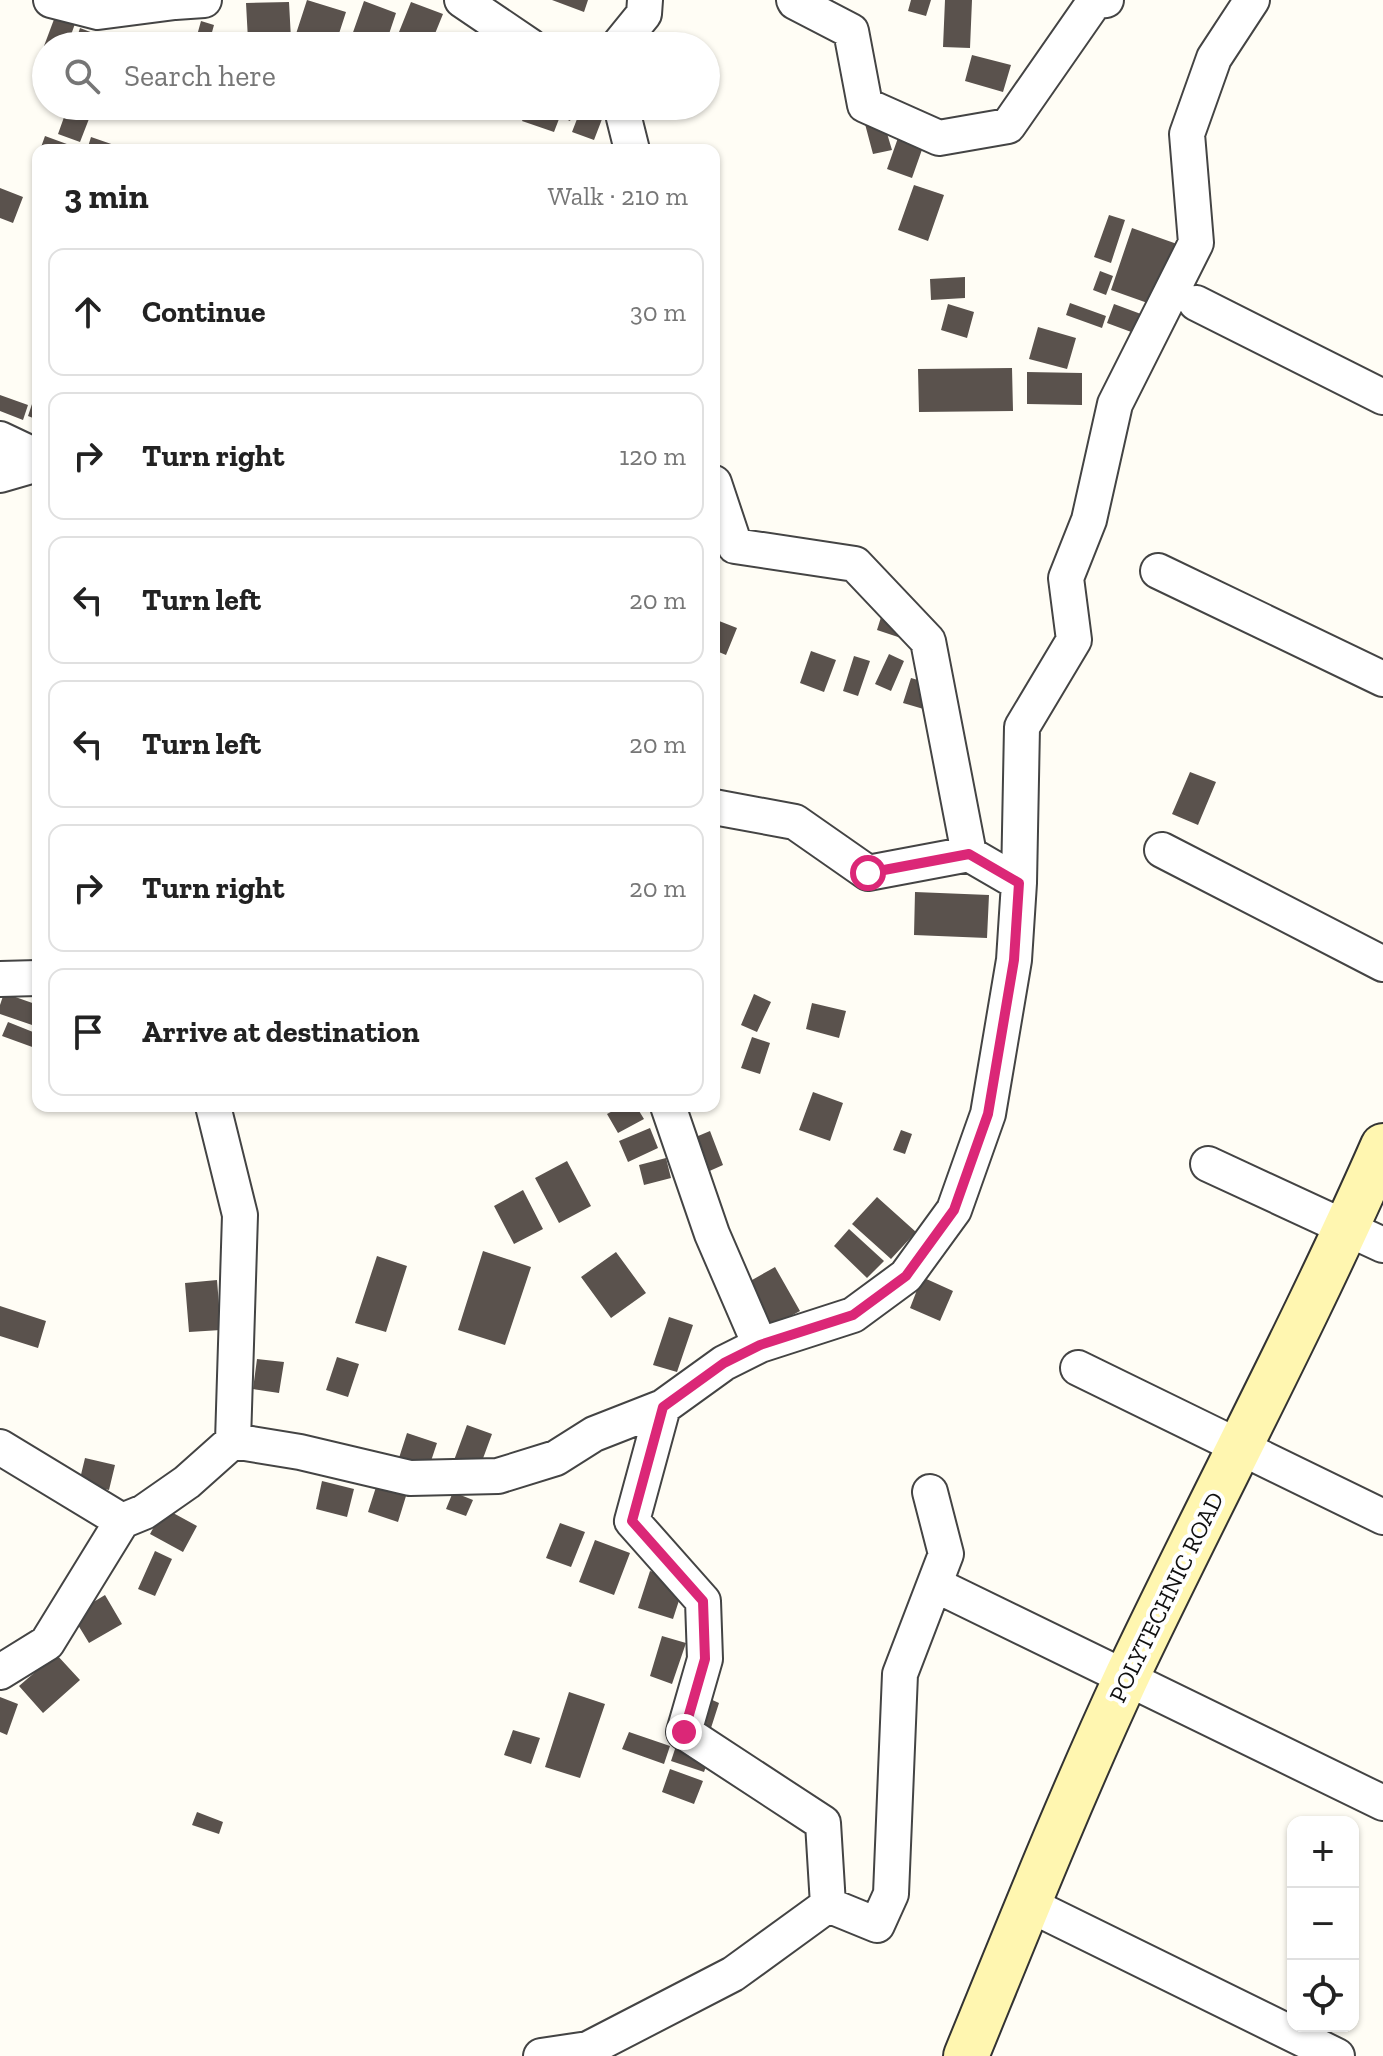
<!DOCTYPE html>
<meta charset="utf-8">
<style>
:root{--surface:#fff;--page:#f6f6f6;--text:#222;--muted:#767676;--line:#e0e0e0}
body{margin:0;font-family:"Zilla Slab",serif;background:var(--page);color:var(--text)}
.controls{position:absolute;right:24px;bottom:24px;display:grid;overflow:hidden;border-radius:16px;box-shadow:0 2px 6px #0004}
.controls button{width:72px;height:72px;display:grid;place-items:center;padding:0;border:0;border-bottom:2px solid var(--line);background:var(--surface);color:var(--text);font:40px sans-serif}
.stop{position:absolute;width:24px;height:24px;margin:-18px;border:6px solid #db2777;border-radius:50%;background:#fff}
.stop.end{background:#db2777;border-color:#fff;box-shadow:0 2px 8px #0008}
.list{margin:0;padding:0;list-style:none}
h2{display:flex;justify-content:space-between;align-items:center;height:104px;margin:0;padding:0 32px;font-size:34px}
h2 small{font-size:26px;font-weight:400;color:var(--muted)}
.list li{display:grid;grid-template-columns:52px 1fr auto;gap:24px;align-items:center;box-sizing:border-box;height:128px;margin:0 16px 16px;padding:0 16px;border:2px solid var(--line);border-radius:16px}
.list b{display:block;font-size:30px;white-space:nowrap}
.list em{font-size:26px;font-style:normal;color:var(--muted)}
.icon{flex:none;width:44px;height:44px;fill:none;stroke:currentColor;stroke-width:2;stroke-linecap:round;stroke-linejoin:round}
.map{position:relative;flex:none;width:1383px;height:2056px;overflow:hidden}
.search{position:absolute;background:var(--surface);box-shadow:0 2px 6px #0004;left:32px;top:32px;width:688px;height:88px;display:flex;align-items:center;gap:20px;box-sizing:border-box;padding:0 28px;border-radius:44px;color:var(--muted);font-size:30px}
.panel{position:absolute;background:var(--surface);box-shadow:0 2px 6px #0004;left:32px;top:144px;width:688px;height:968px;border-radius:16px}
.map>svg:first-child{display:block}
.building{fill:#5a524d}
.lines{fill:none;stroke-linecap:round;stroke-linejoin:round}
.street-casing{stroke:#444;stroke-width:38}
.secondary-casing{stroke:#333;stroke-width:48}
.street{stroke:#fff;stroke-width:34}
.secondary{stroke:#fff6b0;stroke-width:44}
.route{stroke:#db2777;stroke-width:10}
.labels{text-anchor:middle;dominant-baseline:central;stroke-width:8;stroke-linejoin:round;paint-order:stroke}
.street-label{font-size:24px;fill:#111;stroke:#fff}
</style>
<div class="map">
<svg width="1383" height="2056" viewBox="0 0 1383 2056">
<rect width="100%" height="100%" fill="#fffdf5"/>
<path class="building" d="M307,0l39,12 -11,34h-12l-28,-9z
M552,0h36l-4,12z
M911,0h20l-5,16 -18,-5z
M945,0h27l-2,48 -27,-1z
M364,1l32,12 -11,33h-12l-22,-8z
M289,2l2,37 -43,1 -2,-37z
M411,2l32,12 -13,32h-24l-11,-4z
M56,14l20,7 -9,25h-23z
M201,21l13,4 -5,18 -13,-4z
M80,28l47,18h-53z
M168,32l15,4 -3,10h-16z
M972,55l39,10 -8,27 -38,-11z
M68,106h26l-14,36 -22,-8z
M555,106h21l-6,15 -18,-8z
M582,106l22,8 -10,26 -22,-8z
M528,107l31,12 -5,13 -32,-11z
M883,120l9,30 -19,4 -8,-30z
M899,135l25,9 -12,34 -25,-9z
M45,136l30,11 -1,3h-34z
M91,137l29,10 -1,3h-32z
M914,185l30,10 -16,46 -30,-11z
M0,188l23,9 -10,26 -13,-5z
M1109,215l16,5 -14,43 -17,-6z
M1132,228l45,16 -21,62 -45,-16z
M1100,271l13,5 -7,19 -13,-5z
M965,277v21l-34,2 -1,-21z
M1070,303l36,13 -4,12 -36,-13z
M948,304l26,8 -7,26 -26,-8z
M1114,304l35,13 -7,19 -35,-13z
M1038,327l38,11 -9,31 -38,-10z
M1012,368l1,43 -94,1 -1,-43z
M1027,372l55,1v32l-55,-1z
M38,386v34l-10,-4z
M0,395l28,10 -5,15 -23,-9z
M882,614l24,9 -5,15 -24,-8z
M714,619l23,9 -11,27 -12,-5z
M811,651l25,9 -12,32 -24,-9z
M889,654l15,7 -13,30 -16,-7z
M854,656l16,5 -12,35 -15,-5z
M911,678l24,7 -8,25 -24,-7z
M1190,772l26,10 -18,43 -26,-11z
M915,892l74,3 -2,43 -73,-3z
M4,993l34,12v12l-3,9 -35,-12v-9z
M754,994l17,8 -14,30 -16,-7z
M812,1003l34,8 -7,27 -33,-9z
M8,1022l30,12 -3,14 -33,-12z
M752,1037l18,6 -10,31 -19,-6z
M813,1092l30,11 -13,38 -31,-11z
M622,1106h14l8,13 -26,14 -11,-19z
M650,1128l8,20 -30,14 -9,-21z
M901,1130l11,4 -7,20 -12,-4z
M710,1131l13,34 -18,8 -14,-34z
M666,1158l5,20 -27,7 -5,-20z
M567,1161l24,45 -32,17 -24,-45z
M523,1190l20,39 -29,15 -20,-38z
M877,1197l39,35 -25,27 -39,-35z
M849,1229l35,32 -17,17 -33,-32z
M483,1251l48,16 -26,78 -47,-15z
M616,1252l30,41 -35,25 -30,-41z
M377,1256l30,10 -21,66 -31,-9z
M775,1267l25,44 -31,17 -24,-44z
M922,1277l31,14 -13,30 -30,-13z
M217,1280l4,50 -32,2 -4,-49z
M0,1306l46,15 -8,27 -38,-12z
M669,1317l24,8 -16,47 -24,-7z
M337,1357l22,7 -11,33 -22,-7z
M257,1359l27,3 -5,31 -26,-4z
M467,1425l25,9 -14,38 -25,-9z
M407,1433l30,10 -9,27 -30,-9z
M85,1458l30,7 -6,25 -30,-7z
M322,1481l32,8 -7,28 -31,-8z
M376,1487l30,9 -8,26 -30,-10z
M453,1492l20,8 -7,16 -20,-7z
M164,1508l33,18 -14,26 -33,-18z
M560,1523l25,9 -14,35 -25,-9z
M595,1540l35,13 -16,42 -35,-13z
M155,1551l17,8 -17,37 -17,-7z
M650,1571l35,11 -12,37 -35,-11z
M105,1595l17,29 -33,19 -17,-28z
M662,1636l24,7 -14,41 -22,-8z
M56,1654l24,26 -37,33 -24,-27z
M569,1692l36,12 -25,74 -35,-11z
M0,1697l18,7 -11,31 -7,-3z
M708,1698l11,5 -8,25 -12,-4z
M513,1730l27,8 -9,26 -27,-9z
M629,1732l41,14 -6,18 -42,-15z
M676,1746l33,12 -5,14 -33,-11z
M670,1769l33,12 -9,23 -32,-12z
M197,1812l26,10 -4,12 -27,-9z"/>
<g class="lines">
<g class="street-casing">
<path id="street" d="M51,0l47,12 77,-10 29,-2
M462,0l68,46
M794,0l1,2 56,29 14,74 74,33 69,-12 87,-125 11,-1
M618,46l26,-32 1,-14
M621,106l11,44
M1196,303l187,94
M0,439l38,18
M0,475l38,-11
M714,483l21,63 120,18 73,77 41,213
M1158,571l225,108
M714,807l81,15 73,51 101,-19 50,29
M1162,850l221,114
M0,979l38,-1
M213,1106l27,109 -7,226 67,11 110,26 88,-2 58,-18 38,-24 69,-27 61,-44 36,-18 -48,-111 -44,-128
M1208,1164l175,81
M760,1345l93,-30 53,-39 48,-66 34,-96 26,-154 5,-77 3,-156 52,-87 -8,-62 23,-58 26,-116 81,-161 -9,-109 27,-76 38,-58
M1078,1368l305,149
M0,1447l122,74
M948,1591l435,212
M0,1672l47,-29 75,-122 22,-9 43,-30 46,-41
M1028,1904l309,152
M828,1905l49,20 14,-31 9,-220 46,-120 -16,-62
M541,2056l47,-7 145,-75 95,-69 -5,-82 -139,-91 21,-73 -2,-58 -71,-80 31,-114"/>
</g>
<g class="secondary-casing">
<path id="secondary" d="M966,2056c52,-127 103,-255 161,-380 84,-177 177,-350 256,-530"/>
</g>
<use href="#street" class="street"/>
<use href="#secondary" class="secondary"/>
</g>
<g class="lines">
<path class="route" d="M684,1732l21,-73 -2,-58 -71,-80 31,-114 61,-44 36,-18 93,-30 53,-39 48,-66 34,-96 26,-154 5,-77 -50,-29 -101,19"/>
</g>
<g class="labels">
<g class="street-label">
<text transform="translate(1166 1597) rotate(-64)">POLYTECHNIC ROAD</text>
</g>
</g>
</svg>
<div class="controls">
<button>+</button>
<button>−</button>
<button><svg class="icon" aria-label="locate" viewBox="0 0 24 24"><circle cx="12" cy="12" r="6"/><path d="M12 2v4M12 18v4M2 12h4M18 12h4"/></svg></button>
</div>
<div class="stop" style="left:868px;top:873px"></div>
<div class="stop end" style="left:684px;top:1732px"></div>
<div class="search"><svg class="icon" aria-label="search" viewBox="0 0 24 24"><circle cx="10" cy="10" r="6"/><path d="M15 15l6 6"/></svg>Search here</div>
<section class="panel">
<h2>3 min<small>Walk · 210 m</small></h2>
<ul class="list">
<li><svg class="icon" aria-label="ahead" viewBox="0 0 24 24"><path d="M12 20V5M6 11l6-6 6 6"/></svg><div><b>Continue</b></div><em>30 m</em></li>
<li><svg class="icon" aria-label="right" viewBox="0 0 24 24"><path d="M7 20v-9h11M14 6l5 5-5 5"/></svg><div><b>Turn right</b></div><em>120 m</em></li>
<li><svg class="icon" aria-label="left" viewBox="0 0 24 24"><path d="M17 20v-9H6M10 6l-5 5 5 5"/></svg><div><b>Turn left</b></div><em>20 m</em></li>
<li><svg class="icon" aria-label="left" viewBox="0 0 24 24"><path d="M17 20v-9H6M10 6l-5 5 5 5"/></svg><div><b>Turn left</b></div><em>20 m</em></li>
<li><svg class="icon" aria-label="right" viewBox="0 0 24 24"><path d="M7 20v-9h11M14 6l5 5-5 5"/></svg><div><b>Turn right</b></div><em>20 m</em></li>
<li><svg class="icon" aria-label="arrive" viewBox="0 0 24 24"><path d="M6 21V4h12l-3 4 3 4H6"/></svg><div><b>Arrive at destination</b></div></li>
</ul>
</section>
</div>
